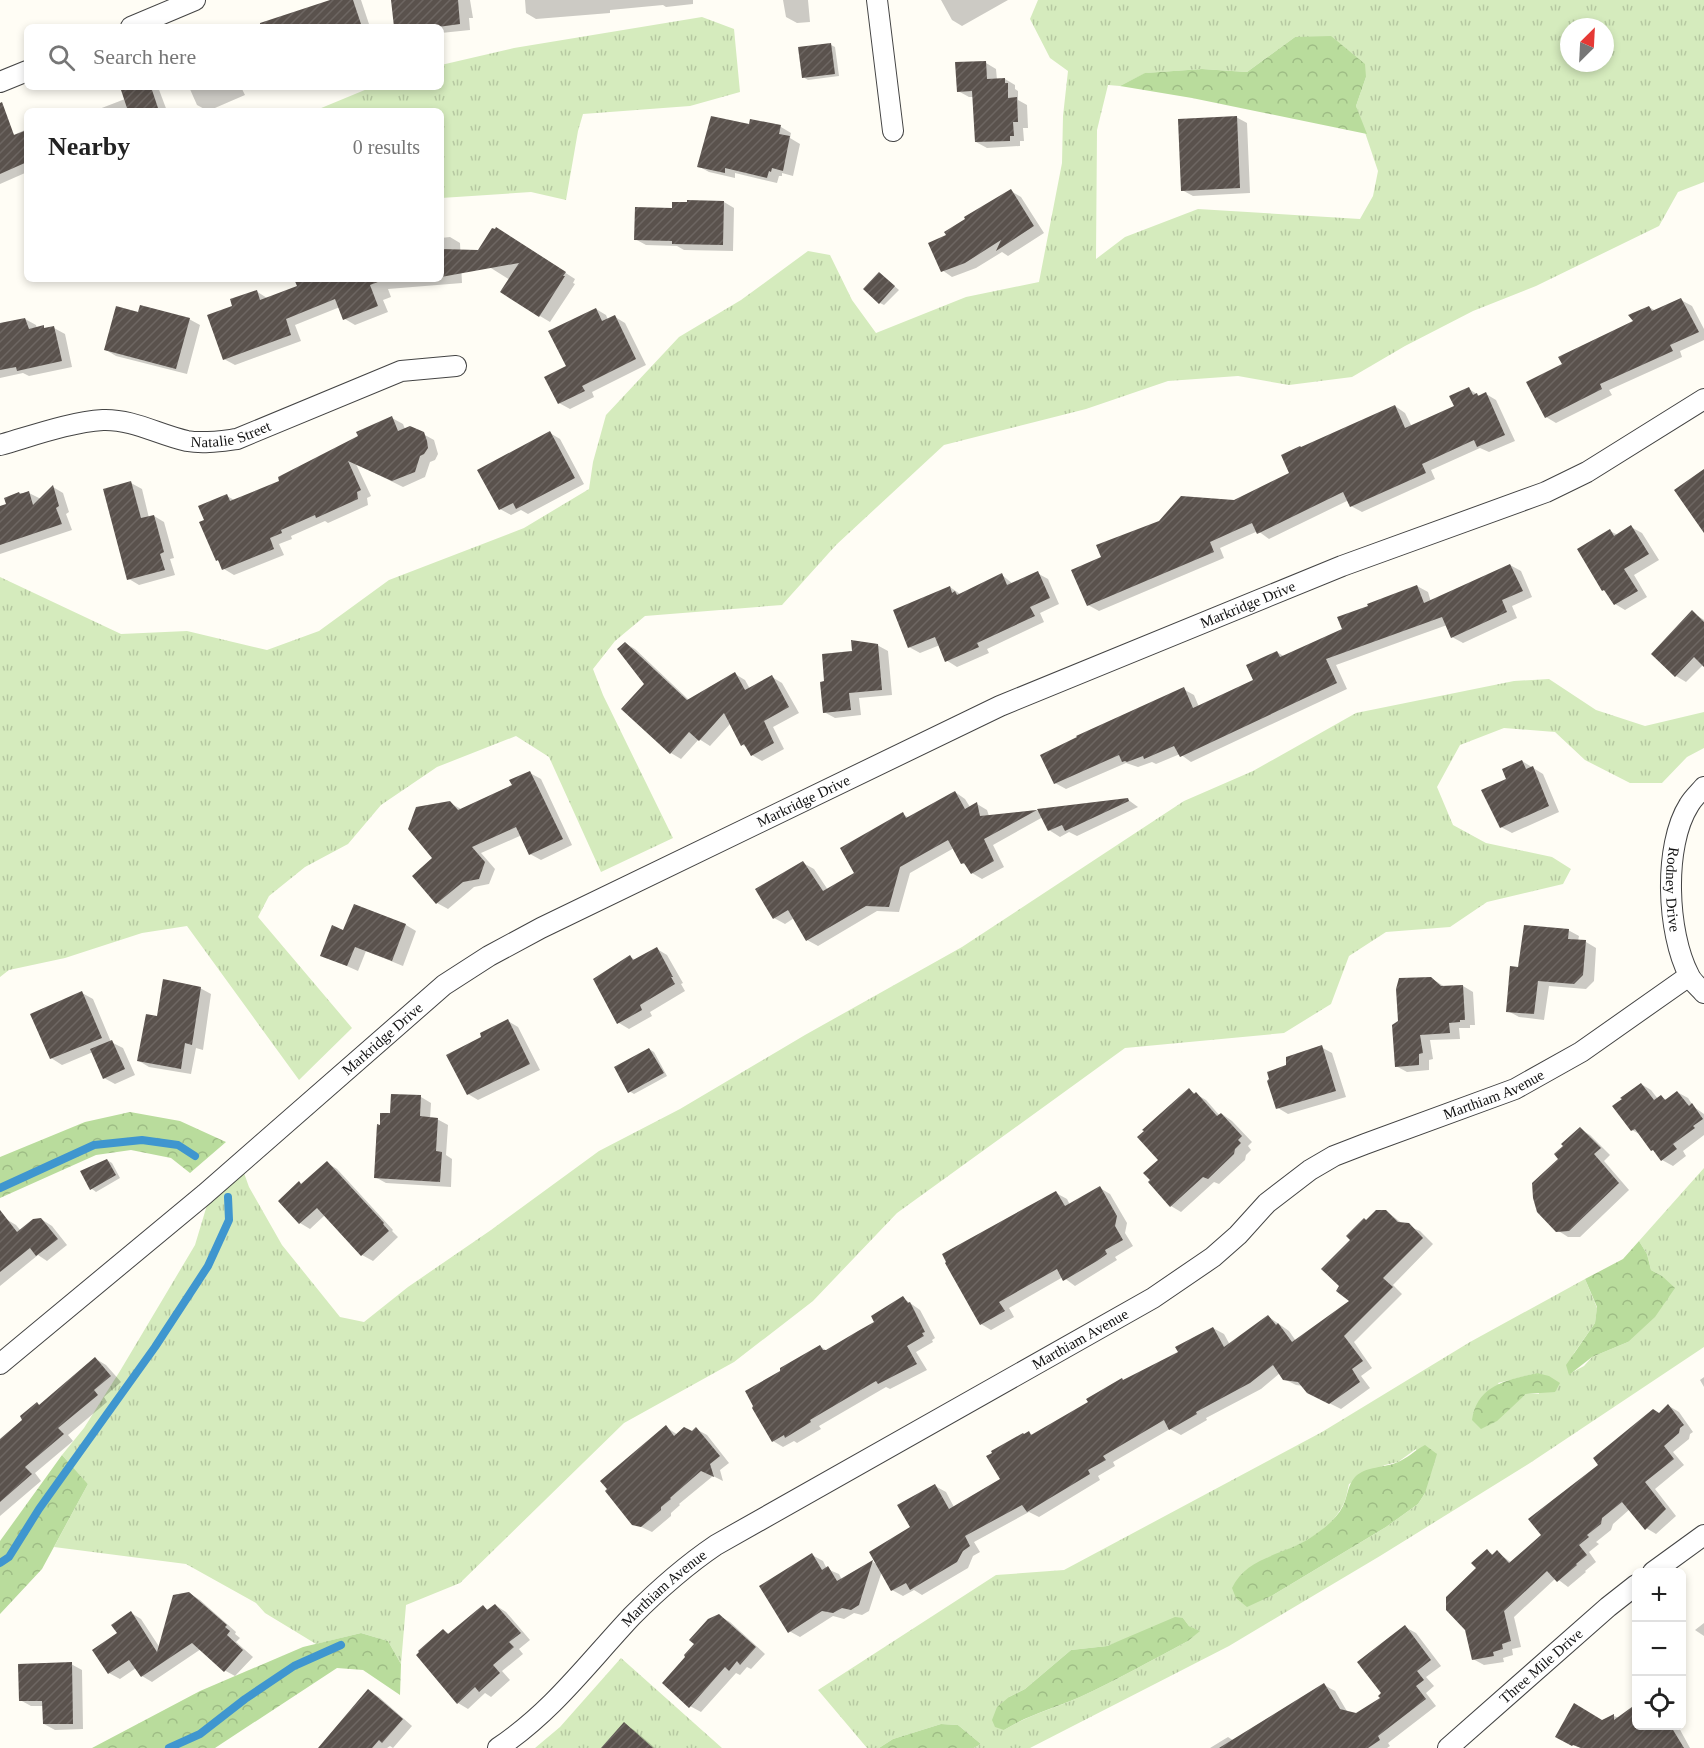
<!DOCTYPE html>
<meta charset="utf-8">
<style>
:root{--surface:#fff;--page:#f6f6f6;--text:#222;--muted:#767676;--line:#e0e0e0}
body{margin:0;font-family:Georgia,serif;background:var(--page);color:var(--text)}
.controls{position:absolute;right:18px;bottom:18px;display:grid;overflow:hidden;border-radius:9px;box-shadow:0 3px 9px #0003}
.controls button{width:54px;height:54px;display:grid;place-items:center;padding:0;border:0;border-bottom:2px solid var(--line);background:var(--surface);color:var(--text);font:30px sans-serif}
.compass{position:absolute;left:1560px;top:18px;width:54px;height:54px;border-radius:50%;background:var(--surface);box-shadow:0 3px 9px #0003;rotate:24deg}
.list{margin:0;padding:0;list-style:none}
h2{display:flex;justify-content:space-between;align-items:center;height:78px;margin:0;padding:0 24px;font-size:26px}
h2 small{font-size:20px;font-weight:400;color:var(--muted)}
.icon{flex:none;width:33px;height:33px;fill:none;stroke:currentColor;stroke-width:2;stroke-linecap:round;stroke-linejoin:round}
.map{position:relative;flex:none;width:1704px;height:1748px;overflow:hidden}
.search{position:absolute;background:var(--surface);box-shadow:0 3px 9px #0003;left:24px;top:24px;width:420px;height:66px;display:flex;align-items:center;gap:15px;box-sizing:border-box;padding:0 21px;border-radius:9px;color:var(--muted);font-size:22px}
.panel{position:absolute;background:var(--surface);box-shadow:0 3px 9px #0003;left:24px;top:108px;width:420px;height:174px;border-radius:9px}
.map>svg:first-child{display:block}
.grass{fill:url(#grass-tufts);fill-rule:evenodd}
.forest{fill:url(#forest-crowns)}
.shadow{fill:#0003}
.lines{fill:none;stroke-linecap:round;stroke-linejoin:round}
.stream{stroke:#3f96cf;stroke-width:8}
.building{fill:url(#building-hatch)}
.street-casing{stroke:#444;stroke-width:22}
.street{stroke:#fff;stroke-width:20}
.labels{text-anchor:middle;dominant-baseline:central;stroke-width:6;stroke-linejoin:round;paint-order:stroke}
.street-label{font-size:15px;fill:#111;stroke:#fff}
</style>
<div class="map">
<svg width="1704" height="1748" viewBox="0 0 1704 1748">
<defs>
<pattern id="grass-tufts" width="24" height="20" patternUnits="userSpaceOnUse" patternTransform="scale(1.5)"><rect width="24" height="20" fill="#d5ebbd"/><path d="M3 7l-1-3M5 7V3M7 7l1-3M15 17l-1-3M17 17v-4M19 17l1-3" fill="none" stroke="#b6c8a1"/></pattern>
<pattern id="forest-crowns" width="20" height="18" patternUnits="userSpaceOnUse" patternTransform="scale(1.5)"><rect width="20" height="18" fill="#b9dc9c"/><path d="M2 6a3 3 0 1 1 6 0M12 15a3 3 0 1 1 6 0" fill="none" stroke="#9ebc85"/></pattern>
<pattern id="building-hatch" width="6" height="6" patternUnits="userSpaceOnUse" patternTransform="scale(1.5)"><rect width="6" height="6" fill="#5a524d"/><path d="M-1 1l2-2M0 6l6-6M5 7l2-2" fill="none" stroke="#6d6662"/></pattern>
</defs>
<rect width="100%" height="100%" fill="#fffdf5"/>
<path class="grass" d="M1038,0h666v182l-26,10 -19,34 -123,60 -63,25 -68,35 -53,31 -63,8 -51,-9 -70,5 -82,28 -142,36 -108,100 -54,60 -137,11 -30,25 -22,28 10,26 70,143 -72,34 -52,-115 -33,-21 -79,31 -56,38 -33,39 -43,23 -36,29 -11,21 94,111 -53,52 -112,-154 -45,7 -77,25 -56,12 -9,7v-400l121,57 66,-3 80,19 52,-19 70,-51 135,-52 65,-39 4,-27 13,-47 73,-78 62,-37 67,-49 22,4 22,45 24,33 90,-36 73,-15 23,-119 1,-47 5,-45 -18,-13 -20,-39zM1569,27h36v36h-36zM1295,37l71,40 -10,29 22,65 -5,25 -13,23 -162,-10 -73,28 -29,22 1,-129 11,-45 12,1 26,-13 56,-4 45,3z
M702,17l32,12 6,63 -50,14 -107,8 -5,17 -12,69 -35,-8 -90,6v-87h-127l58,-24h69v-22l73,-17z
M1549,679l47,31 49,16 59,-14v36l-17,9 -25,26h-32l-45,-23 -30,-28 -51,-4 -44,17 -23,42 16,38 33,18 66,14 19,12 -8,15 -76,18 -37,25 -64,5 -37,24 -18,48 -47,29 -159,15 -228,165 -84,88 -79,61 -110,61 -164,160 -54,22 -5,59 -13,-23 -27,-8 -45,11 -51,-31 -9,-10 -70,-39 -132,-17 34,-63 -26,-29 22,-27 36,-57 75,-126 12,-40 37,-32 5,14 33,58 58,72 24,5 44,-35 83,-57 108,-79 81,-42 125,-74 157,-88 222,-146 69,-30 103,-58 158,-32z
M1704,1168v179l-174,116 -150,93 -151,90 -199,102h-56l7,-4 -23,-19 -17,-1 -48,15 -14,9h-12l-49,-58 178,-115 68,-5 258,-138 148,-90 115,-63 12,29 -2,15 -21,30 -5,21 15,-8 8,-9 36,-15 34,-66 -11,-6 -4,-16 -8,-13zM1537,1373l2,21h-13l-13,11 -15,-22zM1416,1449l9,44 -7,11 -32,23 -113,68 -6,-37c27,-10 60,-24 75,-51 4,-6 5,-15 7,-23l36,-19 13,-3zM1183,1618l6,8 10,5 -11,10c-36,19 -71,39 -108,56 -26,12 -50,17 -76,33l5,-33 16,-8 46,-39 36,-4z
M621,1658l101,90h-187l25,-21z"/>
<path class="forest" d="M1331,36l34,28 1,13 -10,29 11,28 -175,-36 -72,-12 25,-13 57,-4 45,3 48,-35z
M130,1112l50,9 46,21 -36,31 -19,-15 -40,-8 -35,5 -96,43v-41l85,-35z
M1639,1241l8,13 4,16 11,6 13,12 -20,29 -27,25 -36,15 -23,18 -3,-10 29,-42 2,-16 -12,-28 38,-20z
M1537,1373l12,3 11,7 -5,9 -29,2 -29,27 -16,8 -9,-9c5,-35 35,-40 65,-47z
M1425,1445l12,9 -12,39 -7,11 -32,23 -113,68 -26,12 -11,-9 -4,-10c14,-31 52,-33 78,-50 13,-9 26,-18 33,-32 5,-10 4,-20 12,-29 11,-11 30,-9 43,-15 10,-4 17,-12 27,-17z
M62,1455l26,29 -46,85 -42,45v-73z
M1175,1617l8,1 6,8 11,5 -12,10c-36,19 -71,39 -108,56 -27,12 -50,17 -76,33l-9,-3 -3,-7 5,-13 12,-10 16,-8 46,-39 36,-4z
M361,1633l27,8 13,23 -1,31 -37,-25 -26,-2 -122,80h-123l108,-57 103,-44z
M941,1724l17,1 23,19 -7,4h-95l14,-9z"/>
<path class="shadow" d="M333,0h28l9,27h-103z
M392,0h78l3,18h-4l1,12 -29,3v-6h-45z
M525,0h168v4l-27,3 -3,-2 -53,5v3l-74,6 -10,-6z
M783,0h25l2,22 -13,1 -11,-6z
M941,0h67l-46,26 -10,-6z
M831,45l4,2 4,29 -31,4 -5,-3z
M986,63l10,6 1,11 8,-1 10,6v4l3,2v9l9,5 1,23h-5l1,13h-4v5l-33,2 -11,-6 -2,-45h-5l-11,-6z
M121,87h37l9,24h-73l31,-12z
M189,87h59l-6,2 3,6 -37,16 -11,-6z
M1236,117l11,6 3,70 -57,3 -11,-6z
M751,120l30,7 10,6 -1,5 10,6 -7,32 -11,-3v3h-3l-2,7 -42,-10v5l-26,-6 -11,-6 52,-40z
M27,129v49l-2,-5 -25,11v-43z
M1011,191l10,6 23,36 -36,23 -6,-4 -26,16 -24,9 -10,-7 6,-34z
M724,202l10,6 -1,43 -49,-1 -7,-4 -31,-1 -11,-6 38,-30z
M507,235l68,44 -2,4 2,1 -25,38 -10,-6 -30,-36 -35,-22z
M450,237l10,6 2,40 -74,6 3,8 -8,3 5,12 -33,13 -10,-6 -5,-12 -45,18 6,16 -66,24 -11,-6 10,-52 22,-16 11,7 32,-11 -3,-8h145v-41z
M879,273l20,17 -15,15 -4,-2z
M1681,300l11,6 12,23v11l-24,11 2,6 -73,33 3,5 -56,28 -10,-6 18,-53 72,-42 13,-15 7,4z
M596,309l10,6 2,5 7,-3 10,6 21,42 -54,27 2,5 -24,12 -11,-6 9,-36z
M139,314l50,5 11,6 -13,49 -71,-18 -10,-6z
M25,319l11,6 1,3h17l11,6 7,33 -43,9 -6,-3 -23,5v-53z
M1469,389l11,7 6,-2 10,6 19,41 -26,11 -9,-4 -49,22 4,9 -73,33 -11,-6 -2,-6 -80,39 -11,-8 -38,17 4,10 -125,53 -11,-6 147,-104 56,-27 104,-68 10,7 7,14 44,-20z
M392,418l11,6 2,5 18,5 11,6 4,14 -3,6 -5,2 -5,15 -22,10 -47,-23 15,32 -4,2 1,7 -40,18 -3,-2 -34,15 1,3 -13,5 5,11 -50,20 -10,-6 -3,-7 -4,-2 10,-64 9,5 45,-20z
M550,433l10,6 24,45 -56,30 -7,-4 -10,5 -11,-6z
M131,483l11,6 7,29 5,-2 10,6 10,36 -4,1 5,16 -36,10 -10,-6z
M53,487l10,6 6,19 -3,2 6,16 -72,24v-47l8,-2 11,-12h10l12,6z
M1631,527l11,6 17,27 -25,15 13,22 -22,13 -10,-6 -7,-12 -5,-2 7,-59 8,4z
M1510,565l11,6 11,26 -20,9 5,12 -54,25 -11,-6 -5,-12 -111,40 11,24 -156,73 -11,-8 -24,10 -4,-2 -14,5 -12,-4 -60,26 -11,-6 128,-94 11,6 5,12 56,-26 22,-29 8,5 59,-27 73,-44 11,6 3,10z
M1037,573l11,6 11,25 -19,9 4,9 -57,27 2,4 -32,14 -11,-7 -6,-15 -20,8 -11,-6 41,-60 10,7 42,-19 11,9z
M1692,612l12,8v44l-18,18 -10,-6z
M625,643l10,6 54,51 46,-26 10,6 5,9 22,-12 10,6 17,30 -26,14 11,22 -22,12 -10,-6 -4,-7 -5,-3 -12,-22 -21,23 -11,-7 -18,20 -10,-6 -25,-69z
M877,645l11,6 4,44 -33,3 2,17 -26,3 -11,-6 2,-29 27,-30z
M1522,761l21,13 16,38 -47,21 -11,-6 7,-48z
M530,773l11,6 31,66 -31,15 -11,-6 -8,-19 -41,18 14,16 -6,15 -15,3 -26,22 -11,-6 -22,-27 19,-18 16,-55 11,6 53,-23z
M955,792l10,7 5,8 7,-3 10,6 2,6 47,-6 5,3 86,-14 11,8 -61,29 -8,-4 -9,5 -11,-7 -6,-13 -50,28 11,22 -22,12 -10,-6 -4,-7 -6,-3 -8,-15 -44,25 -11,39 -22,-1 -59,35 -11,-6 -13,-22 -9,6 -11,-6 29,-55 11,6 14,21 28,-16 47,-60 6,4z
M355,905l51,20 10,6 -13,35 -37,-15 -8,20 -36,-16 22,-23z
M1568,930l11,6 -1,5 8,1 10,6 -2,33 -8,8 -37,-3 -5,34 -25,-3 -11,-6z
M657,949l10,6 16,28 -2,1 4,7 -35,21 2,4 -23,13 -10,-6 11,-66 6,3z
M1431,978l14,9 18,-1 10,6 2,33h-5v3h-11l1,11 -30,1 3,19 -4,1v10l-22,2 -11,-6 3,-45z
M200,988l11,6 -8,56 -7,-2 -5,26 -42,-7 -10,-6z
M82,993l11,6 18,43 12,6 12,27 -20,9 -11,-6 -11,-26 -31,13 -11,-7z
M508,1021l10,6 22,43 -62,30 -10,-6 15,-57z
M1321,1047l11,6 14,44 -58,17 -10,-6z
M649,1049l5,3 13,24 -33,18 -5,-3z
M1641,1084l10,6 7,9 3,-2 6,3 10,-8 11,6 6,9 10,7v21l-21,16 3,5 -13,10 -11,-6 -21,-25 -9,-5z
M1189,1090l17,10 14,16 2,-2 10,7 20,21 -4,4 3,4 -5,5 -1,5 -26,24 -5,-2 -33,30 -10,-6 -11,-46z
M421,1097l10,6 -1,16h7l11,6 -2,30 6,4 -1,28 -65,-4 -11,-6 6,-51 10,-11z
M1580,1129l10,6 20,20 -6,6 25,29 -49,47h-12l-11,-7 4,-71z
M107,1160l5,3 8,15 -24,14 -4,-3z
M327,1163l10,6 56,61 -1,1 6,6 -25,24 -11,-6 -37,-40 -15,14 -10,-6 2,-38z
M1100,1188l10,6 17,29 -2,10 8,13 -18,11 2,3 -42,26 -12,-9 -54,31 5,9 -23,13 -10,-6 75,-131 11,6 3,6z
M1386,1211l17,13 17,7 13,13 -40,41 9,9 -48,48 18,26 -11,8 9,12 -29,21 -22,-11 -15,-12 -8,-1 -12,-6 -4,-6 -19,16 -55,29 1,2 -26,15 -11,-6 -57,33 2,4 -17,10 2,4 -61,37 -10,-5 -55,30 6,10 -7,4 -5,12 -46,27 -8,-5 -11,6 -11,-6 -10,-19 -13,40 -7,4 -8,-2 -10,6 -11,-3 -33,21 -11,-6 23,-76 11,6 4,8 12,5 3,6 31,-18 5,3 34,-38 23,-41 11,6 8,15 48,-27 27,-47 4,2 92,-54 55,-29 33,-24 11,6 6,11 39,-28 20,14 7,10 55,-40 1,-61 15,-19z
M6,1219l10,6 5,6 20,-12 11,7 15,19 -20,16 -9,-6 -38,31v-62z
M903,1298l17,12 15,28 -3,2 1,2 -17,10 11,18 -37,19 -4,-2 -67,39 2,3 -24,14 -3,-2 -11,6 -10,-6 47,-95 7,5 49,-29z
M96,1359l10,6 15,17 -17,15 3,5 -39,33 5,6 -38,32 6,8 -41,35v-75l25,-21 12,-16 3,1z
M1704,1377v10l-4,-7z
M1669,1406l10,6 14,20 -3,2 -1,5 -16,13 11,13 -29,24 21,27 -20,18 -10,-6 -16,-19 -17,15 -2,6 -15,12 3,2 -10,8 7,10 -11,9 1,1 -18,15 -12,-9 -42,39 7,30 -9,2 1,6 -10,3 1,4 -20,3 -11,-6 5,-91 9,-17 7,4 3,-3 15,11 31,-28 57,-70z
M666,1427l12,8 14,-3 4,-3 11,6 22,28 -9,7 3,11 -10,-5 -34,28 1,1 -9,8v3l-19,16 -19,-9 -24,-34z
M189,1593l11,7 36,32 -1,2 5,4 -4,4 17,15 -18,19 -11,-6 -23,-21 -49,33 -10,-6 -6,-8 -16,11 -11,-6 10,-40 12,-20 10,6 19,29z
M495,1605l11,7 24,28 -11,9 4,5 -21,17 8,9 -19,17 -6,-4 -17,16 -10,-6 -15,-72 7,3 33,-27 6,3z
M719,1616l11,6 35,32 -14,15 -4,-2 -7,8 -4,-2 -35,39 -11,-6z
M1704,1623v13l-9,-6z
M1405,1627l11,6 25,33 -15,11 8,9 -8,7 10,13 -48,37 2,3 -3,2h-177l18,-11 6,4 90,-56 11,6 13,22 8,2 26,-17z
M71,1664l11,6 1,59 -28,1 -11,-6v-18h-13l-11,-6z
M369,1691l10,6 33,29 -19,22 -3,-2 -3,2h-67z
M1636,1706v20h42l12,22h-109l-13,-6 46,-26 5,2z
M624,1724l10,6 21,18h-52z"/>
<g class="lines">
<path class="stream" d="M0,1188l94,-43 48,-5 36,5 17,11
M0,1563l9,-6 30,-48 116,-162 53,-81 21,-46 -1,-23
M169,1748l31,-14 45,-35 49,-33 47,-21"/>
</g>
<path class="building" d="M330,0h23l9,27h-102v-4z
M391,0h67l2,24 -22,3h-44z
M831,43l4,31 -33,4 -4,-31z
M986,61l1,18 18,-1v5h3v15l9,-1 1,25h-5l1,14h-4v5l-35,1 -3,-51 -15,1 -2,-30z
M120,87h31l8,24h-31z
M2,102l12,33 13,-5v32l-27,12v-71z
M711,116l38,8 1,-5 31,6 -2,9 11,2 -7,35 -11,-3 -1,4 -2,-1 -2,7 -42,-10v5l-28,-6z
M1237,116l3,72 -59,3 -3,-72z
M1011,189l23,37 -38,25 5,-11 -36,23 -24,9 -13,-29 18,-8 -2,-3 21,-13 -1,-2z
M687,200l37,1 -1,44 -51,-1v-3l-38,-1 1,-33 37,1v-6h15z
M496,227l70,45 -3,4h2l-26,41 -39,-25 19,-29 -78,14v-28l37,1 14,-22 3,1z
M879,272l16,14 -16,18 -16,-15z
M294,279l89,1 -13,5 8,21 -35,14 -8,-21 -49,20 5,16 -68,25 -16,-45 25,-9 -2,-7 27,-9 3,10 37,-14z
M1681,298l18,34 -29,13 3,6 -73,33 2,5 -57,29 -19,-36 36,-18 -4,-7 75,-36 -5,-6 21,-9 3,5z
M140,305l50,13 -14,51 -72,-19 12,-44 22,6z
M596,308l6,13 13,-6 21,44 -54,27 3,5 -27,13 -14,-27 22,-11 -18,-35z
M25,318l4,11 15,-4v3l10,-2 8,35 -45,10 -1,-4 -16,3v-47z
M1469,387l4,8 4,-2 1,3 8,-4 19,43 -28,12 -3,-7 -52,24 4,9 -76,34 -7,-15 -86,42 -5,-11 -42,19 4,10 -127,54 -16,-36 30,-13 -5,-12 63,-24 22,-25 53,4 55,-27 -8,-18 19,-9 1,1 94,-42 10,23 49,-22 -5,-10z
M392,416l6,15 12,-5 14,6 3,9 1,7 -4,6 -4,2 -5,16 -23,9 -44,-20 13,29 -4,2 1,7 -42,19 -1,-3 -34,15 1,3 -12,5 4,11 -52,21 -4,-10 -2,1 -17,-39 5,-2 -6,-14 29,-12 3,7 49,-20 -1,-4 80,-41 -2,-4z
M550,431l25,47 -59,31 -3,-6 -14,7 -22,-40z
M1704,469v64l-30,-43z
M131,481l10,37 13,-3 10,37 -4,2 5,16 -38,10 -24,-91z
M53,485l6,21 -3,2 6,16 -62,21v-39l6,-2 -2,-6 15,-6 1,2 9,-3 4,14z
M1631,525l18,29 -25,15 14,22 -24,14 -10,-15 -2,1 -25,-42 33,-20 4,7z
M1510,564l13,27 -21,9 5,12 -56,26 -9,-21 -116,42 11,24 -157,74 -6,-11 -30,13 -1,-3 -16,6 -2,-1 -3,1 -3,-7 -65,29 -14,-29 37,-18 -1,-1 108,-49 9,21 60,-28 -7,-15 31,-14 3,6 62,-28 -5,-12 31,-11 -1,-2 50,-19 7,18z
M1038,571l12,27 -20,9 5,9 -58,27 2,4 -34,15 -10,-25 -27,11 -15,-38 57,-24 2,7 3,-2 2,4 45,-22 5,12z
M1692,610l12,12v45l-10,-10 -19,20 -24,-23z
M851,640l27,4 4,46 -33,3 2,17 -28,3 -3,-31 4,-1 -2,-27 30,-3z
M625,642l62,58 48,-28 10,18 27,-15 17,32 -25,14 10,22 -23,13 -7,-12 -3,2 -17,-33 -25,28 -10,-9 -19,22 -49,-45 23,-25 -27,-35z
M1522,760l4,9 7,-3 16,40 -49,22 -19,-38 25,-11 -4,-10z
M530,771l33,68 -34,16 -13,-28 -44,20 13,15 -6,17 -16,3 -27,22 -24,-28 20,-18 -24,-29 8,-22 34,-6 8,9 54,-25 -3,-5z
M955,791l10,18 12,-7 3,14 57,-6 -53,29 10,22 -23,13 -7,-11 -3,1 -13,-24 -48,27 -11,40 -23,-1 -60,35 -18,-31 -15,9 -18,-30 48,-28 20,30 31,-18 -14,-25 63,-36 3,6z
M1128,798l1,3 -64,30 -3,-6 -14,6 -11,-22z
M354,904l52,20 -14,37 -37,-14 -8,19 -27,-10 12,-31 11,5z
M1524,925l45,4 -1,10 18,1 -3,35 -9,9 -36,-3 -4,33 -28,-2 4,-46 8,1z
M657,947l16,30h-2l4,7 -35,21 2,5 -25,14 -24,-45 37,-24 3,5z
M1431,977l10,9 22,-1 2,35h-5v2l-11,1 1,10 -30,2 3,18 -4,1v11l-24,2 -3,-42 6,-4 -2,-32 3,-11z
M163,979l38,8 -9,58 -7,-2 -4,26 -44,-8 9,-47 11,2z
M82,991l20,47 -52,21 -20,-45z
M508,1019l22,45 -63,31 -21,-40 35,-18 -1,-4z
M112,1040l13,29 -22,10 -13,-30z
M1322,1045l14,46 -60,18 -9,-28 2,-2 -2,-7 19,-7v-8z
M649,1048l15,25 -36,20 -14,-26z
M1641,1083l13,17 7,-5 4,5 12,-9 12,15 3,-3 11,16 -10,7 2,2 -22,16 4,5 -16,12 -8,-11 -2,1 -16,-22 -4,2 -19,-25 10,-7 -2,-1z
M1189,1088l5,6 2,-2 21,24 4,-3 21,23 -4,4 3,3 -6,6 -1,5 -26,25 -5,-2 -33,30 -22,-25 2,-2 -7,-7 15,-13 -21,-23 7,-6 -2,-1z
M391,1094l30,1 -1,21 18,2 -2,33 6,1 -2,30 -66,-4 3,-54 3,1v-12h10z
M1580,1127l21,21 -7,6 25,29 -50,48 -13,1 -19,-20 -4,-14 -1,-15 26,-24 -4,-5 9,-8 -2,-2z
M107,1159l9,16 -26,15 -10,-19z
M327,1161l57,62 -1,1 6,7 -28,25 -44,-48 -18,16 -21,-23 21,-20 2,3z
M1100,1186l17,30 -2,10 8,14 -18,10 2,4 -10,7 -34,20 -6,-12 -58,33 6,9 -25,14 -35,-62 1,-1 -4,-8 114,-63 9,15z
M0,1210l17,22 16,-13 8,-1 17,21 -22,17 -6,-8 -30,24z
M1376,1210h10l12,12 11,1 14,15 -40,40 10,9 -49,49 19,25 -11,8 8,13 -31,22 -22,-11 -9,-11 -15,-2 -10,-15 -23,18 -54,29 1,2 -28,16 -5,-10 -61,36 3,4 -18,10 2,4 -63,38 -5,-7 -57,31 5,10 -7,5 -6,11 -47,28 -4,-7 -15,8 -22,-39 41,-25 -13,-22 38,-21 14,25 51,-30 -14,-23 6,-3 -1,-2 32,-18 1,1 5,-3 2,4 57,-33 -2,-3 36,-21 1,2 55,-28 -3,-5 38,-20 11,20 44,-32 8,10 2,-2 14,19 57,-41 -13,-10 3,-5 -18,-17 29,-29 -4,-4 18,-18 2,2z
M903,1296l5,7 2,-1 15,30 -3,1 2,3 -17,10 10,18 -39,20 -2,-3 -66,39 1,2 -26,16 -1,-3 -12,7 -20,-34 1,-2 -8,-15 35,-20v-3l40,-23 3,5h3l32,-19 16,-9 -3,-6z
M95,1357l16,19 -17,14 4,5 -40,33 6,6 -39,33 7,7 -32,28v-63l22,-19 -2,-4 17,-14 2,3z
M1668,1404l16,21 -4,3 -1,5 -15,13 10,13 -29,23 21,27 -21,21 -23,-28 -20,16 -1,6 -14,11 2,2 -10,8 8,10 -11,9 1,1 -20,17 -10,-11 -43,40 7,30 -9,3 1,5 -10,3 1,4 -22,4 -7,-30 -19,-20v-13l30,-29 -5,-5 16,-14 5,6 5,-5 12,13 32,-28 -13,-16 70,-54 -5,-7 60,-49 6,4z
M666,1425l8,11 10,-9 8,4 4,-4 24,29 -10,8 4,13 -13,-6 -31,27 1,1 -10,8v3l-20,17 -9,-2 -27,-34 2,-2 -7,-8z
M812,1553l10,17 6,-4 9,15 36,-21 -14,45 -8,5 -9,-2 -9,5 -11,-2 -34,22 -29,-47z
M189,1592l38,33 -2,2 5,4 -3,4 16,15 -19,22 -32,-29 -51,34 -12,-17 -21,14 -16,-24 25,-17 -6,-8 20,-14 26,41 16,-57z
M495,1604l26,29 -12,9 5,5 -21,18 7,8 -21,19 -4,-5 -18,17 -41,-49 3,-3 -1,-1 25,-22 5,5 35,-29 4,5z
M719,1614l37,33 -16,18 -3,-4 -8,10 -4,-4 -36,41 -27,-25 23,-26 -1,-2 10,-11 -5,-4 19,-21z
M1405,1625l26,35 -14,11 7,9 -8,6 10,13 -48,37 2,4 -12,8h-149l105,-65 16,26 16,4 24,-15 -2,-2 3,-3 -24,-31z
M72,1662l1,62h-30l-1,-23h-23l-1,-37z
M368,1689l35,30 -21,24 -3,-3 -7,8h-54z
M1574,1703l28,17 12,-6v6l22,-16v21h34l14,23h-103l-8,-3 -1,1 -17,-9z
M624,1722l29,26h-52z"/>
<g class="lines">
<g class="street-casing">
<g id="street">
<path d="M877,0l16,131"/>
<path d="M131,27l64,-27"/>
<path d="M0,82l27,-11"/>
<path id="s1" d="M0,445c32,-9 70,-23 103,-25 30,-1 56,15 84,21 17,3 34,0 50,-2l164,-68 55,-5"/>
<path id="s2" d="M1704,787c-5,6 -11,11 -15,18 -26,41 -22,128 0,170 3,7 10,12 15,18"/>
<path id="s3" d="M0,1364l205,-170 239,-209 45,-29 52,-28 459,-222 342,-140 204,-74 41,-20 117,-73"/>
<path d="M1653,1572l51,-37"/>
<path id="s4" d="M498,1748c55,-37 89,-84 134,-132 26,-26 53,-50 84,-71l437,-247 60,-41 25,-22 29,-32 43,-33 24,-14 31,-12 150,-55 66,-37 108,-76"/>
<path id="s5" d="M1448,1748l160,-141 28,-22"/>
</g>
</g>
<use href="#street" class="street"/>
</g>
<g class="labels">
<g class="street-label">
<text stroke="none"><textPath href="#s1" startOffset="238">Natalie Street</textPath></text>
<text stroke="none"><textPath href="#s3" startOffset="1474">Markridge Drive</textPath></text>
<text stroke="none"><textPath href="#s3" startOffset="988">Markridge Drive</textPath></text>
<text stroke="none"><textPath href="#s2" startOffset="111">Rodney Drive</textPath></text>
<text stroke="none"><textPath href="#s3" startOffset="502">Markridge Drive</textPath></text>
<text stroke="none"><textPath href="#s4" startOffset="1203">Marthiam Avenue</textPath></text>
<text stroke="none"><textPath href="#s4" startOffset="717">Marthiam Avenue</textPath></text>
<text stroke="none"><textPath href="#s4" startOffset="231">Marthiam Avenue</textPath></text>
<text stroke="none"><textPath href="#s5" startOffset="124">Three Mile Drive</textPath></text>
</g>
</g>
</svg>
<div class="controls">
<button>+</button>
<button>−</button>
<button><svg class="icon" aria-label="locate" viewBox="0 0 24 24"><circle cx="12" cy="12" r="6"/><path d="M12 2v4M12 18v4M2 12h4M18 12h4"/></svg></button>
</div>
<svg class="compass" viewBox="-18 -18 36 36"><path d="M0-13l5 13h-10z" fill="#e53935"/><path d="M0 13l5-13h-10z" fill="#767676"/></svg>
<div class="search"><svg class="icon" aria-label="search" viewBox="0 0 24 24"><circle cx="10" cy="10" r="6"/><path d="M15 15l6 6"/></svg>Search here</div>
<section class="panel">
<h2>Nearby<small>0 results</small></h2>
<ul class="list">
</ul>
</section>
</div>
